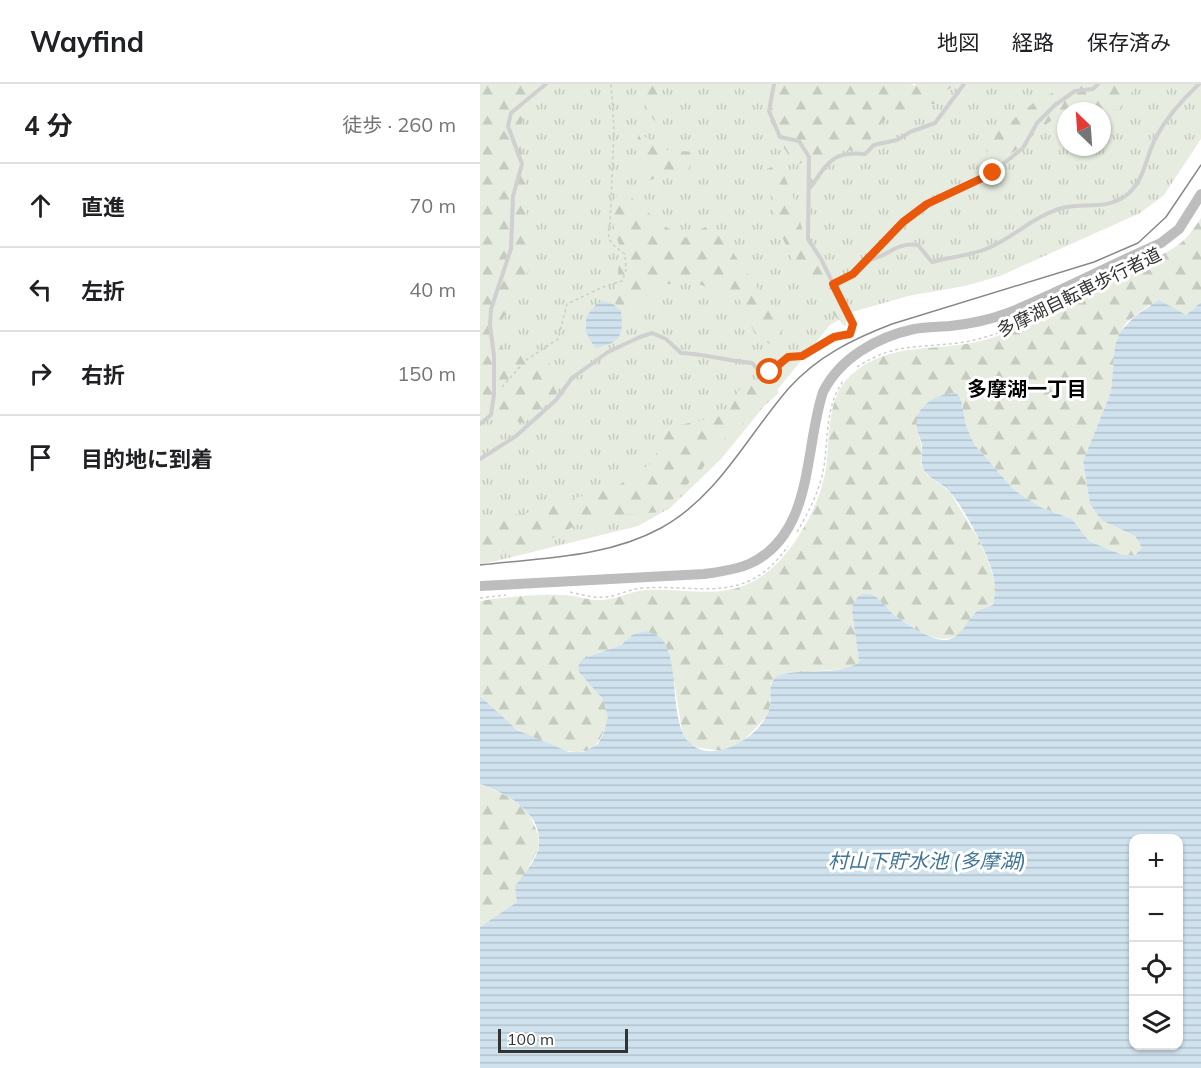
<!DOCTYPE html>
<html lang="ja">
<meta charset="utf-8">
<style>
:root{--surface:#fff;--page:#f2f2f2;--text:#202124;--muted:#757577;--line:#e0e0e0}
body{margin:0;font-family:Mulish,"Noto Sans JP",sans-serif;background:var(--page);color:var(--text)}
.controls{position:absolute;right:18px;bottom:18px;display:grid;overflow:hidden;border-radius:12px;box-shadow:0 2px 4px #0004}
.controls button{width:54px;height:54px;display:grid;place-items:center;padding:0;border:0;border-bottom:2px solid var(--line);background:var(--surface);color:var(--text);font:30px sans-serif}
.compass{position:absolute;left:577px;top:18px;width:54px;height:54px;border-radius:50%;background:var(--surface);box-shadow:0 2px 4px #0004;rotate:335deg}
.scale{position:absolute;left:18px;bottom:15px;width:130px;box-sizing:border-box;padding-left:6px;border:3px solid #333;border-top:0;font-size:16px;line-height:21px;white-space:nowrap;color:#333;-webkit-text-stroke:4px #fff;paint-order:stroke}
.stop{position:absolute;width:18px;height:18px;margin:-14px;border:4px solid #ea580c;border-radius:50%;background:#fff}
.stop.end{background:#ea580c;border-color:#fff;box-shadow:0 2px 6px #0008}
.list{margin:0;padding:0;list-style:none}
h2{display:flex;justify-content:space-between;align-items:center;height:78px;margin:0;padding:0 24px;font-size:26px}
h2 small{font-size:20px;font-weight:400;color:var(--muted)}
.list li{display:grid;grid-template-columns:39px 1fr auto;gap:18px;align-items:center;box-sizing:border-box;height:84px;padding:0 24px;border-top:2px solid var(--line)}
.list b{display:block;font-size:22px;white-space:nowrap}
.list em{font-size:20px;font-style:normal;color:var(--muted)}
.icon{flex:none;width:33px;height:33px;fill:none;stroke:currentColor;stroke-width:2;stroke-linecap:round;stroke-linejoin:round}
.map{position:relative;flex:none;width:721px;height:984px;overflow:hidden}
header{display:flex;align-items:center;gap:36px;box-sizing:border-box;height:84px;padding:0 30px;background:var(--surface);border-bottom:2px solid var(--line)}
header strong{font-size:28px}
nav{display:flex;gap:33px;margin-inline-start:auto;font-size:21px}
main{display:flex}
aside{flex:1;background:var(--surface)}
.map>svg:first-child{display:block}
.grass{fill:url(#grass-tufts);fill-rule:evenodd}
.forest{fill:url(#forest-firs)}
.water{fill:url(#water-rules);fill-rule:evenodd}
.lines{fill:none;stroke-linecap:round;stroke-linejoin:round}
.path{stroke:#cdcdcd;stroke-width:1.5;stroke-dasharray:3 3;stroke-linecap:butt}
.lane{stroke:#d0d0d0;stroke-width:4}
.secondary{stroke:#bdbdbd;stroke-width:10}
.tram{stroke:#888;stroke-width:1.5}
.route{stroke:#ea580c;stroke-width:8}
.labels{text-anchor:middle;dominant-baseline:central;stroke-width:6;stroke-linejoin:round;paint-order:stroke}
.street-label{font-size:18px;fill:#333;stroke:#fff}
.neighbourhood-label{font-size:20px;font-weight:bold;fill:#000;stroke:#fff}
.water-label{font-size:20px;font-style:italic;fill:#3f7597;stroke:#fff}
</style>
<header>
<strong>Wayfind</strong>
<nav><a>地図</a><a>経路</a><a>保存済み</a></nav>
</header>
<main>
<aside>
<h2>4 分<small>徒歩 · 260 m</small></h2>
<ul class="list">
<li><svg class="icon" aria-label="ahead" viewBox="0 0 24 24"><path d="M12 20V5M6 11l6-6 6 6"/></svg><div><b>直進</b></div><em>70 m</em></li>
<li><svg class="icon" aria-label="left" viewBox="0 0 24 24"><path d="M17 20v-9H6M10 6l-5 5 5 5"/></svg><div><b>左折</b></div><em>40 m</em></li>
<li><svg class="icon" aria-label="right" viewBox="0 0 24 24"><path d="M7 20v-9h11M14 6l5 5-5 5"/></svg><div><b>右折</b></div><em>150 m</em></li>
<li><svg class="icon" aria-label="arrive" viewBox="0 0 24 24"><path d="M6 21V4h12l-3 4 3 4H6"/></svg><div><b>目的地に到着</b></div></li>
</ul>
</aside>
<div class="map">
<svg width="721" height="984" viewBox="0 0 721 984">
<defs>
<pattern id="grass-tufts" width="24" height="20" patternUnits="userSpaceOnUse" patternTransform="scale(1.5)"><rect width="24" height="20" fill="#e6ecdf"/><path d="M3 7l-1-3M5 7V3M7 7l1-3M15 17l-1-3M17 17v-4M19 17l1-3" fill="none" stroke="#c6cbc0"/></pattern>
<pattern id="forest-firs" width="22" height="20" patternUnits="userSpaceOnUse" patternTransform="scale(1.5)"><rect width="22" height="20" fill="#e6ecdf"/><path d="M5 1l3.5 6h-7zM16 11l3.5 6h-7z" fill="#c6cbc0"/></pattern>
<pattern id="water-rules" width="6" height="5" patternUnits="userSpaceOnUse" patternTransform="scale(1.5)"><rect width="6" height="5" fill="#cfe2ee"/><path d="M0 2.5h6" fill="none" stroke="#b2c2cd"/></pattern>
</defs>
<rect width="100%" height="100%" fill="#fff"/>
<path class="grass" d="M43,0h383l5,3 6,-3h284v55l-37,56 -24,18 -140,63 -35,10 -57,10 -56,16 -22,13 -109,134 -51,49 -32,18 -158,39v-165l29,-304zM586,27h36v36h-36z"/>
<path class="forest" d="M0,0h55l-17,50 8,39 1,55 5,36 -39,73 15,18 24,-5 17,10 7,37 -35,26 -40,-20 -1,-4z
M153,0h21l11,33 -4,8 -8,-6z
M285,0h145l6,2 5,-2h38l-14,7 -4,13h-14l-6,-4c-6,3 -10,9 -16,12 -5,2 -9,0 -14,3 -13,7 -18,23 -27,34l-33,3 -4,2 -8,15 -6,-6 -1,-6 -16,9 -20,-30z
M590,0h68l-19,25 -24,1 -19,-8 -36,27 -22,20 -34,21 6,-32 46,-37z
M159,49l27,17 30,2 -9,20 -38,8 -14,-31z
M299,80l14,32 10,36 13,28 21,26 12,29 -4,12c-19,-21 -39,-43 -52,-67 -12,-21 -26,-67 -26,-91z
M142,105l38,34 24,15 25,-13 23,26 51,75 -4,23 -23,-13 -18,-39 -46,-15 -33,3 -28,26 -11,18 -6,-33 4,-22 1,-29 -8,-29v-11z
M721,134v84l-15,13 -37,-10 -22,17 -7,10 -5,13 -4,47 -28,69 7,43 11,16 34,16 7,12 -8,8 -14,-2 -31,-13 -17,-22 -32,-12 -26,-17 -40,-46 -8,-19 -5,-27 -22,-1 -15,9 -5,6 -2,15 5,22 -1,16 6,10 23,17 29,48 9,21 8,24 -3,20c-5,2 -14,4 -17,8 -6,7 -10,16 -18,22 -25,15 -64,-19 -81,-36l-25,12 7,51 -8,5 -6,2 -62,5 -12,9 -1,22 -3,11 -22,23 -8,6 -15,6 -28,-4 -5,-4 -7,-12 -8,-50 -42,-46 -11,10 -37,13c4,10 7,21 12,30 4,9 10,15 12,25 1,9 -4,18 -8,26 -15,29 -62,2 -82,-9 -15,-8 -26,-23 -38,-34v-95c26,-4 55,-7 82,-6 14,0 26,6 40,5 16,-1 29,-9 44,-10 35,-2 71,9 104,-7 35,-16 66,-68 74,-105 8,-33 -1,-78 27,-103 37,-34 86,-23 130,-34 41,-10 74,-36 110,-55 28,-14 61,-23 87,-41 10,-7 16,-17 23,-27z
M290,292l9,17 -60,51 -17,25 -41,43 -39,3 -40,7 -46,25 -56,8v-39l43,-2 96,-29 34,-23 13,-34 59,-13 18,-31z
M0,700l27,12 21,15 10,23 1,10 -2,7 -12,23 -8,28 -37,25z"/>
<path class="water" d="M679,216l27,15 15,-13v766h-721v-141l37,-25 -2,-16c9,-12 22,-26 24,-41 3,-33 -33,-52 -59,-61v-88l37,34 52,22h15l14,-8 6,-12 4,-16 -6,-18 -23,-26c-2,-6 0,-9 5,-14l37,-13 11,-10 14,-4c5,2 12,4 16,8 19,25 6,86 29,105 24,21 70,-8 78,-34 4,-12 -3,-24 8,-34 23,-9 63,1 82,-14l-7,-51c1,-9 6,-19 17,-17 9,1 17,14 24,20 11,9 40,28 54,26 16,-4 19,-18 29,-28 4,-3 12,-5 17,-7 1,-6 2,-12 2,-18 0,-22 -30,-78 -45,-95 -8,-9 -22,-13 -27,-24 -3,-7 0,-15 -1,-23 -2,-9 -7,-17 -5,-27 3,-15 25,-26 39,-25l5,6 5,26 8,19 40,46 26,17 32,12 17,22 31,13 14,2 8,-8 -7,-12 -34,-16 -11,-16 -7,-43 28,-69 4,-47 5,-13 15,-16zM698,754v208h-44v-208z
M123,217l10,3 8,7c3,25 -1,32 -26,37l-9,-16v-15l11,-14z"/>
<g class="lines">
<path class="path" d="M377,283c36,-24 62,-19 101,-24 38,-5 71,-23 102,-42
M22,303l24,-27 32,-21 9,-35 36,-17 19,-6 4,-11 -1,-16c-13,-9 -20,-14 -15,-31l4,-93 -3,-46
M317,448c11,-19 21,-38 26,-60 6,-32 1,-63 20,-91
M90,508c16,4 30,8 46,3 9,-3 17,-6 26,-7 61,-4 104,18 146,-42
M0,514l26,-3"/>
<path class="lane" d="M329,105c19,-25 21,-38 56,-35l9,-9 23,-5 13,-8 25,-9 29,-39
M388,176c21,-3 26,-18 50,-15l14,17c17,-5 37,-6 54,-13 27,-11 48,-33 76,-41 24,-6 45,3 66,-14 17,-15 18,-38 28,-57 11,-20 27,-38 43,-53
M353,200l20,-10 50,-52 24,-18 65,-31 31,-25 14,-25 18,-18 20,-14 18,-2 5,-5
M0,340l11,-9 3,-20v-39l-4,-31 1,-16 20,-60 2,-53 9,-32 -14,-38 3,-13 35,-29
M0,375l36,-23 40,-36 16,-22 36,-26 32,-15 12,-4 14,6 15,14c25,1 47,8 71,10l8,9h9l18,-15 15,-1 32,-19 16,-3 3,-10 -32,-65 -13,-20 1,-82 -10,-16 -19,-4 -11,-26 5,-27"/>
<path class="secondary" d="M0,502l224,-12c15,-2 31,-4 45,-10 65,-29 55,-115 74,-172 17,-34 54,-55 91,-63 11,-2 24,-2 36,-3 20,-2 39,-6 58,-13 52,-21 102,-48 153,-70l18,-14 22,-35"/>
<path class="tram" d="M0,481c61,-7 126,-7 181,-37 58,-32 86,-92 128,-140 29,-32 64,-49 103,-64l202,-62 44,-19 28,-26 35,-52"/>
</g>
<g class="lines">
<path class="route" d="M290,288l18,-15 14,-1 32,-19 16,-3 3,-10 -20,-40 20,-10 50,-52 24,-18 66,-31"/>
</g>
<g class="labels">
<g class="street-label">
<text transform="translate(599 208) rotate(-26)">多摩湖自転車歩行者道</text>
</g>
<g class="neighbourhood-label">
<text x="547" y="304">多摩湖一丁目</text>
</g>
<g class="water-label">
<text x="447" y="776">村山下貯水池 (多摩湖)</text>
</g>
</g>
</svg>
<div class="controls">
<button>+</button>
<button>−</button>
<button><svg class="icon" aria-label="locate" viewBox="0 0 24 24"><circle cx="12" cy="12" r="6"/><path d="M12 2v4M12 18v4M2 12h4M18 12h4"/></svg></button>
<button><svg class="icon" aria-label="layers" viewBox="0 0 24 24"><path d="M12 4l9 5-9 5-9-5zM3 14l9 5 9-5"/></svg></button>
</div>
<svg class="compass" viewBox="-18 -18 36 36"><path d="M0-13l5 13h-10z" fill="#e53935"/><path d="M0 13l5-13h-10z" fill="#757577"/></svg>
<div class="scale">100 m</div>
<div class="stop" style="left:290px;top:288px"></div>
<div class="stop end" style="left:513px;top:89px"></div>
</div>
</main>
